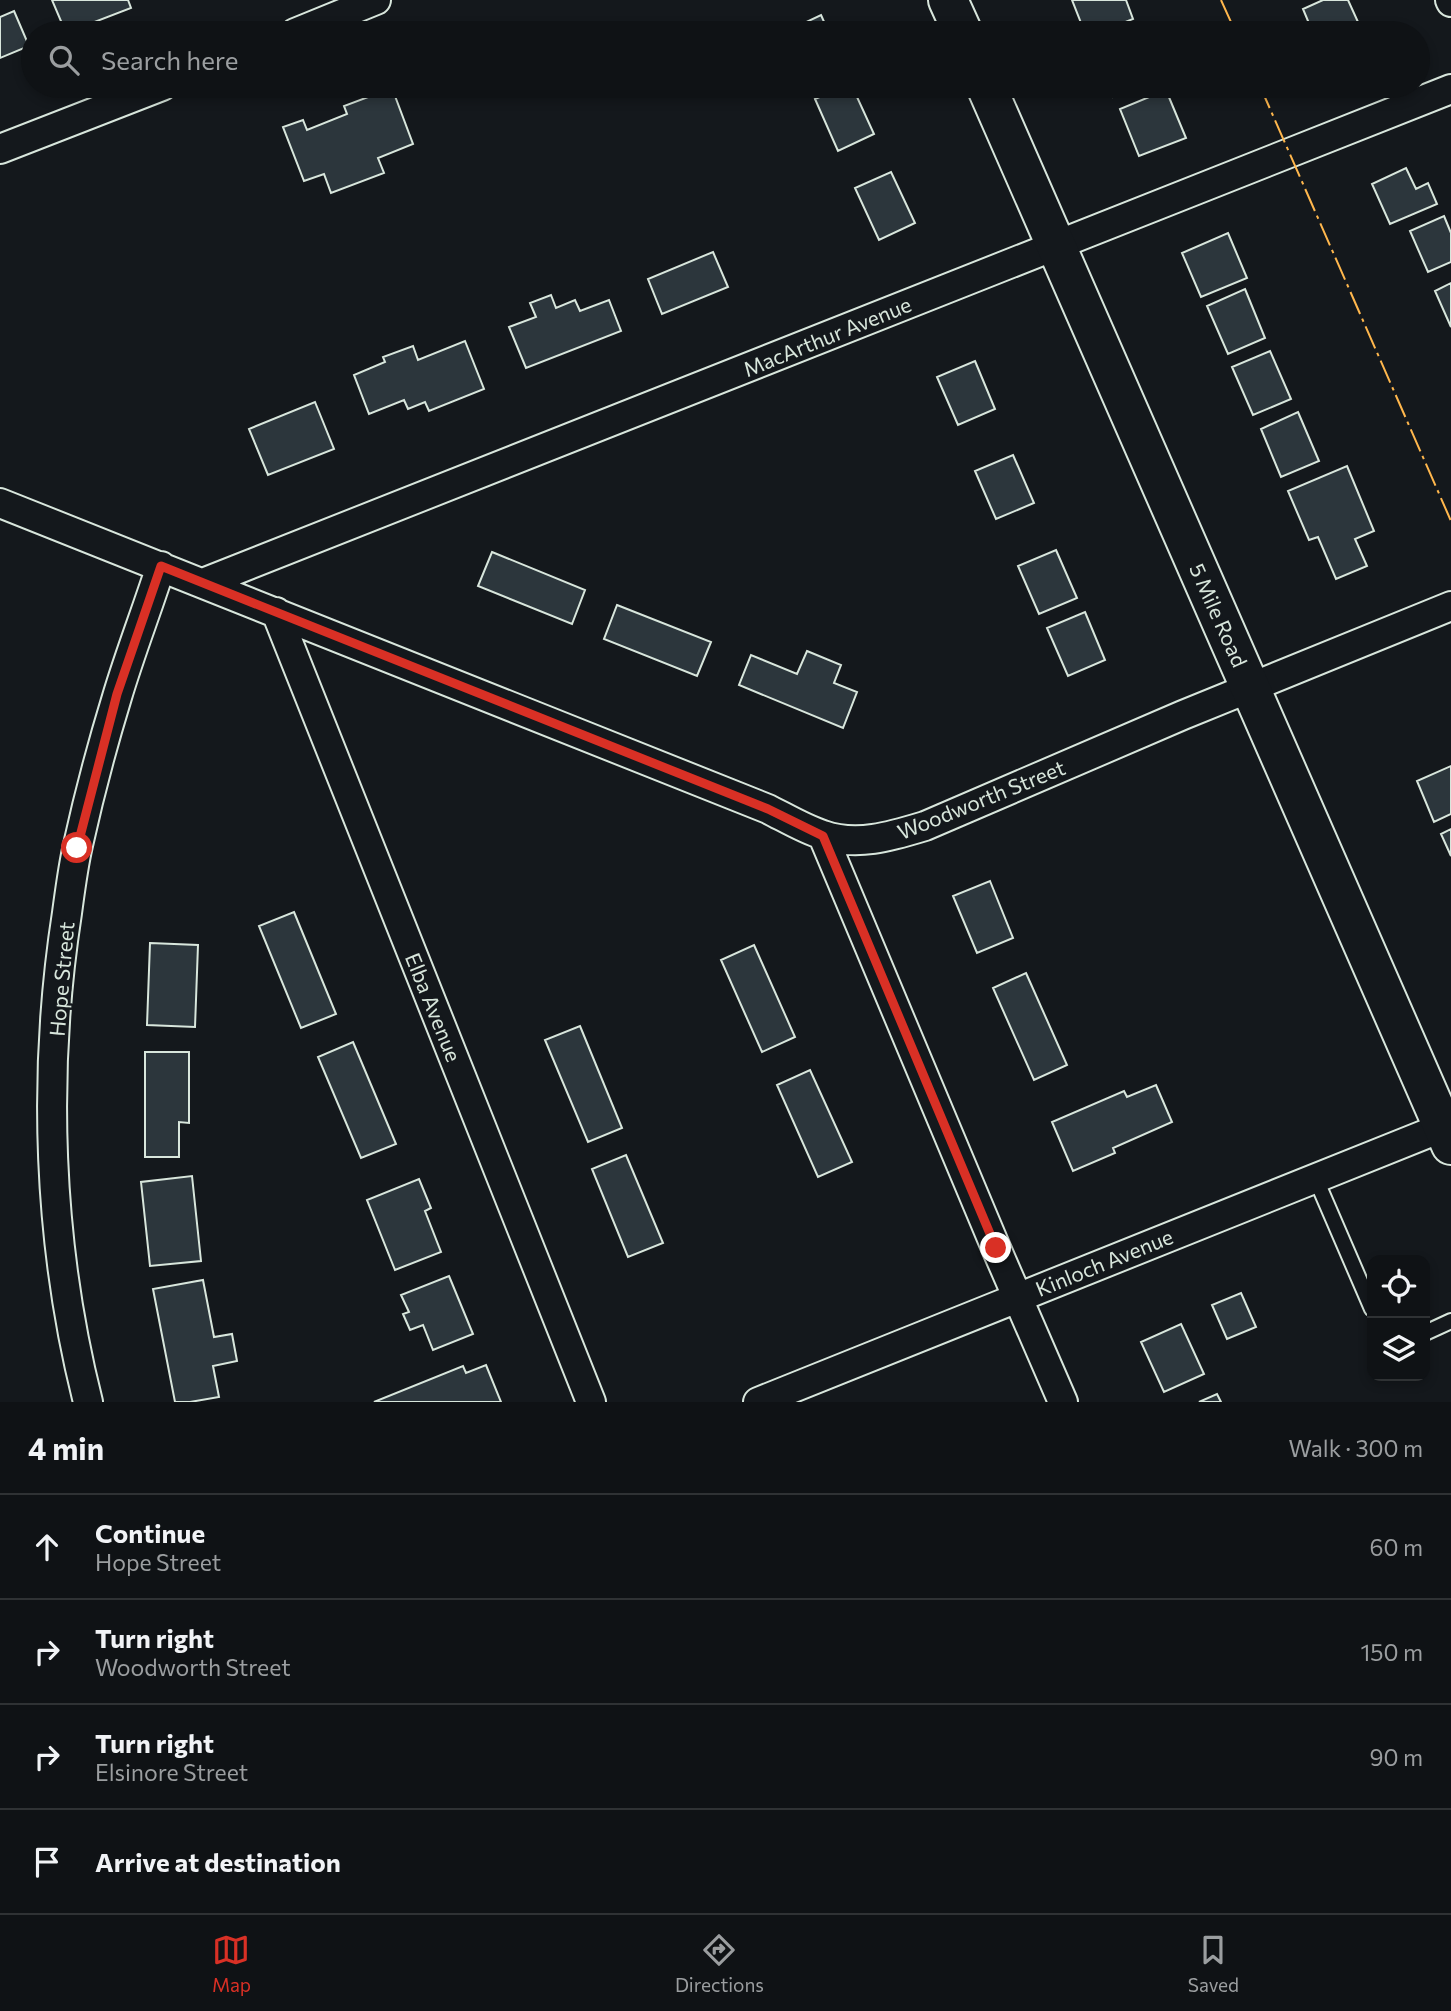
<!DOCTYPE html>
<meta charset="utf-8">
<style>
:root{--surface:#0f1215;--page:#1d2022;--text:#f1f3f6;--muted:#9b9ea0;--line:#2f3234;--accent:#d93025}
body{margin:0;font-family:Commissioner,sans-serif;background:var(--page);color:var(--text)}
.controls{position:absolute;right:21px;bottom:21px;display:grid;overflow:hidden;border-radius:14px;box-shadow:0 4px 10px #0003}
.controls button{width:63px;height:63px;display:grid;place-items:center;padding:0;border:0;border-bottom:2px solid var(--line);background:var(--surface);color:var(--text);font:35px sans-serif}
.stop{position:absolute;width:21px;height:21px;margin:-16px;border:5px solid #d93025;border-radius:50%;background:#fff}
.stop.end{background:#d93025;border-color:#fff;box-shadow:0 2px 7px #0008}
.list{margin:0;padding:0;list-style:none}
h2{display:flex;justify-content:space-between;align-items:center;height:91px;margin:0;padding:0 28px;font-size:30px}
h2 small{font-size:23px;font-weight:400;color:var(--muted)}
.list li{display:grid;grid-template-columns:46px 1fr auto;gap:21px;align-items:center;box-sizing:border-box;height:105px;padding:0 28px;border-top:2px solid var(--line)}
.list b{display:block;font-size:26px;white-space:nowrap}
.list p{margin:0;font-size:23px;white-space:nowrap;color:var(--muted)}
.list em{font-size:23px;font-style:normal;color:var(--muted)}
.icon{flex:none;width:38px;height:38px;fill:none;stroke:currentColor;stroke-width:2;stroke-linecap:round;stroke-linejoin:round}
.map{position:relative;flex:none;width:1451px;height:1402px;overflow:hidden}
.search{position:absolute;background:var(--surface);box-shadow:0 4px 10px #0003;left:21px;right:21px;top:21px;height:77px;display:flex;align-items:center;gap:18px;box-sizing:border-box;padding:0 24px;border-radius:38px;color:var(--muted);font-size:26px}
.sheet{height:511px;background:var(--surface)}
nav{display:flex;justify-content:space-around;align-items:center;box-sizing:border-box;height:98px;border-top:2px solid var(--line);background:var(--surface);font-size:19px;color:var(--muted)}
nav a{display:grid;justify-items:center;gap:4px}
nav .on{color:var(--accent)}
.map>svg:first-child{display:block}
.building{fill:#2c363c;stroke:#d8e6dc;stroke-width:2}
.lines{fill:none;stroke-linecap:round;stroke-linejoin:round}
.service-casing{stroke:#d8e6dc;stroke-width:18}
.minor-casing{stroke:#d8e6dc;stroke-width:32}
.secondary-casing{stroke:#d8e6dc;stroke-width:42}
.service{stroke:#14181c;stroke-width:14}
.minor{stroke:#14181c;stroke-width:28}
.secondary{stroke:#14181c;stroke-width:38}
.power{stroke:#ffb74d;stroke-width:2;stroke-dasharray:24 5 3.5 5;stroke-linecap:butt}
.route{stroke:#d93025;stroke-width:9}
.labels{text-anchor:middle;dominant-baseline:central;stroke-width:5;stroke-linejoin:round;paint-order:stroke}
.street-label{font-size:21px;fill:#d8e6dc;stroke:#14181c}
</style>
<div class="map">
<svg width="1451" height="1402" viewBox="0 0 1451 1402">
<rect width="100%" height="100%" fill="#14181c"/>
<path class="building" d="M52,0h76l3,8 -65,25z
M1072,0h54l7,19 -35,14h-13z
M1323,0h25l15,33h-50l-10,-24z
M14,11l15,35 -29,12v-41z
M821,15l8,18h-43l-1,-1z
M845,86h7l22,48 -36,17 -23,-52z
M1109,86h33l-29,11z
M392,88l21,56 -35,14 6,15 -53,20 -7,-19 -20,7 -21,-54 20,-7 4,10 40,-16 -3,-8z
M1166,90l20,48 -47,18 -19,-47z
M1406,168l10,21 12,-6 9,21 -47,20 -18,-40z
M891,172l24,51 -36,17 -24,-52z
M1444,216l7,17v29l-23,10 -18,-41z
M1228,233l19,45 -46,19 -19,-44z
M713,252l15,35 -66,27 -14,-35z
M1451,283v44l-16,-36z
M1245,289l20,49 -37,16 -21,-48z
M551,295l5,13 19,-8 5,11 29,-11 12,31 -95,37 -17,-41 27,-10 -6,-14z
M465,341l19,48 -55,22 -4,-9 -17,7 -4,-9 -35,14 -15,-39 31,-13 -2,-5 30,-11 5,14z
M1270,351l21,48 -38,16 -21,-48z
M975,361l20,48 -37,16 -21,-48z
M315,402l19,47 -66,26 -19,-46z
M1298,412l21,49 -38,16 -20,-48z
M1013,455l21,48 -38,16 -21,-48z
M1347,466l27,65 -19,8 12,27 -31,13 -18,-42 -9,3 -21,-49z
M1056,550l21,48 -38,16 -21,-48z
M492,552l93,38 -13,34 -94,-38z
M617,605l94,37 -14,34 -93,-37z
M1085,612l20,48 -37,16 -21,-48z
M807,651l34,14 -7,18 23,9 -14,36 -104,-43 12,-30 46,19z
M1451,766v48l-17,8 -17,-41z
M1451,829v27l-10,-22z
M990,881l23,57 -36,15 -24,-57z
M294,912l42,102 -35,14 -42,-102z
M150,943l48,2 -3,82 -48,-2z
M754,945l41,92 -33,15 -41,-92z
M1026,973l41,92 -33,15 -41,-92z
M580,1026l42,102 -34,14 -43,-102z
M353,1042l43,102 -35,14 -43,-101z
M145,1052h44v71l-10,-1v35h-34z
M810,1070l42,92 -34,15 -41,-92z
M1156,1085l16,37 -59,26 2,5 -42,18 -21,-49 72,-31 3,6z
M626,1155l37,88 -35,14 -36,-88z
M192,1176l9,85 -51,5 -9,-84z
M419,1179l12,29 -6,3 16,41 -46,18 -28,-70z
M449,1276l24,58 -40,16 -10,-25 -13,5 -7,-16 6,-2 -8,-17z
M203,1280l11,57 18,-3 5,27 -24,5 6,31 -29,5h-15l-22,-113z
M1241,1293l15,34 -29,12 -15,-34z
M1181,1324l23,50 -40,18 -23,-50z
M486,1365l15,37h-127l89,-36 3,7z
M1217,1394l4,8h-22z"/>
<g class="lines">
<g class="service-casing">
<path id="service" d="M1315,1177l57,132
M1425,1333l26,-12"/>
</g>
<g class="minor-casing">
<path id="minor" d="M1450,0l1,2
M295,33l81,-33
M0,149l162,-63
M0,503l768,306c18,9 36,20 55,26 34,12 69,1 102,-9l258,-111 268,-109
M203,583l1248,-494
M276,612l315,790
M823,836l173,412 67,154
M88,1402c-40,-158 -46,-328 -21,-489 3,-22 6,-46 11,-68 11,-50 24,-99 39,-148 13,-44 30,-87 44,-131
M758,1402l693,-278"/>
</g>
<g class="secondary-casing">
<path id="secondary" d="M948,0l15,33
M986,86l465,1059"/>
</g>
<use href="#service" class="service"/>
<use href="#minor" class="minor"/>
<use href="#secondary" class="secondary"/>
<path class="power" d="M1221,0l15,33
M1260,86l191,435"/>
</g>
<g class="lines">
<path class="route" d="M77,848l40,-154 44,-128 607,243 55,27 173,412"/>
</g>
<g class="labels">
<g class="street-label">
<text transform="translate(827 336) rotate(-22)">MacArthur Avenue</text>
<text transform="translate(1219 615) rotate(66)">5 Mile Road</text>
<text transform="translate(981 799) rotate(-22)">Woodworth Street</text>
<text transform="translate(61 979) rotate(-85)">Hope Street</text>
<text transform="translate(434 1007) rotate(68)">Elba Avenue</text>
<text transform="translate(1104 1262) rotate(-22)">Kinloch Avenue</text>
</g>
</g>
</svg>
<div class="controls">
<button><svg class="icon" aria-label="locate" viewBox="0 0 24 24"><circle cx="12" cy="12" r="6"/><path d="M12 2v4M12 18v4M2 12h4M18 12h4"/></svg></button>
<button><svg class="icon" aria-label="layers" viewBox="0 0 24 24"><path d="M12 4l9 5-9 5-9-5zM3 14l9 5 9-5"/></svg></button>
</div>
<div class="stop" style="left:77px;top:848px"></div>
<div class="stop end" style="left:996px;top:1248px"></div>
<div class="search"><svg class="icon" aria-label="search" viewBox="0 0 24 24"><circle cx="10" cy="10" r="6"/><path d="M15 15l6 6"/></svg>Search here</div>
</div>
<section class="sheet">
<h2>4 min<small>Walk · 300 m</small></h2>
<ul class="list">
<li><svg class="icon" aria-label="ahead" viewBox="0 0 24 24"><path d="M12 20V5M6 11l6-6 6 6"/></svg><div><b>Continue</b><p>Hope Street</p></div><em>60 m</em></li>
<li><svg class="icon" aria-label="right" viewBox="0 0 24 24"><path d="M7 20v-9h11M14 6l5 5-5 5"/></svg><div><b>Turn right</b><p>Woodworth Street</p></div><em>150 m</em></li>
<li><svg class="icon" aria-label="right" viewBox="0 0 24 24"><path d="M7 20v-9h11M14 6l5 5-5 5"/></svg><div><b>Turn right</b><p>Elsinore Street</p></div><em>90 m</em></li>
<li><svg class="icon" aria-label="arrive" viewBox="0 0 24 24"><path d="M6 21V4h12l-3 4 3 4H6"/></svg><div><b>Arrive at destination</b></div></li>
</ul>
</section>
<nav>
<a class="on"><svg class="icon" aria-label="map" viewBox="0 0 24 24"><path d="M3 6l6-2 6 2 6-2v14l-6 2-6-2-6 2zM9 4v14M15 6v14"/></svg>Map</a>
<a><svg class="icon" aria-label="directions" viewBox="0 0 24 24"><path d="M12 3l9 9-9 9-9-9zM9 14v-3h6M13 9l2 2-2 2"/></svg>Directions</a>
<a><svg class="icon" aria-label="saved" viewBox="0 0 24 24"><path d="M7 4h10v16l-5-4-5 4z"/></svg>Saved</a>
</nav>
